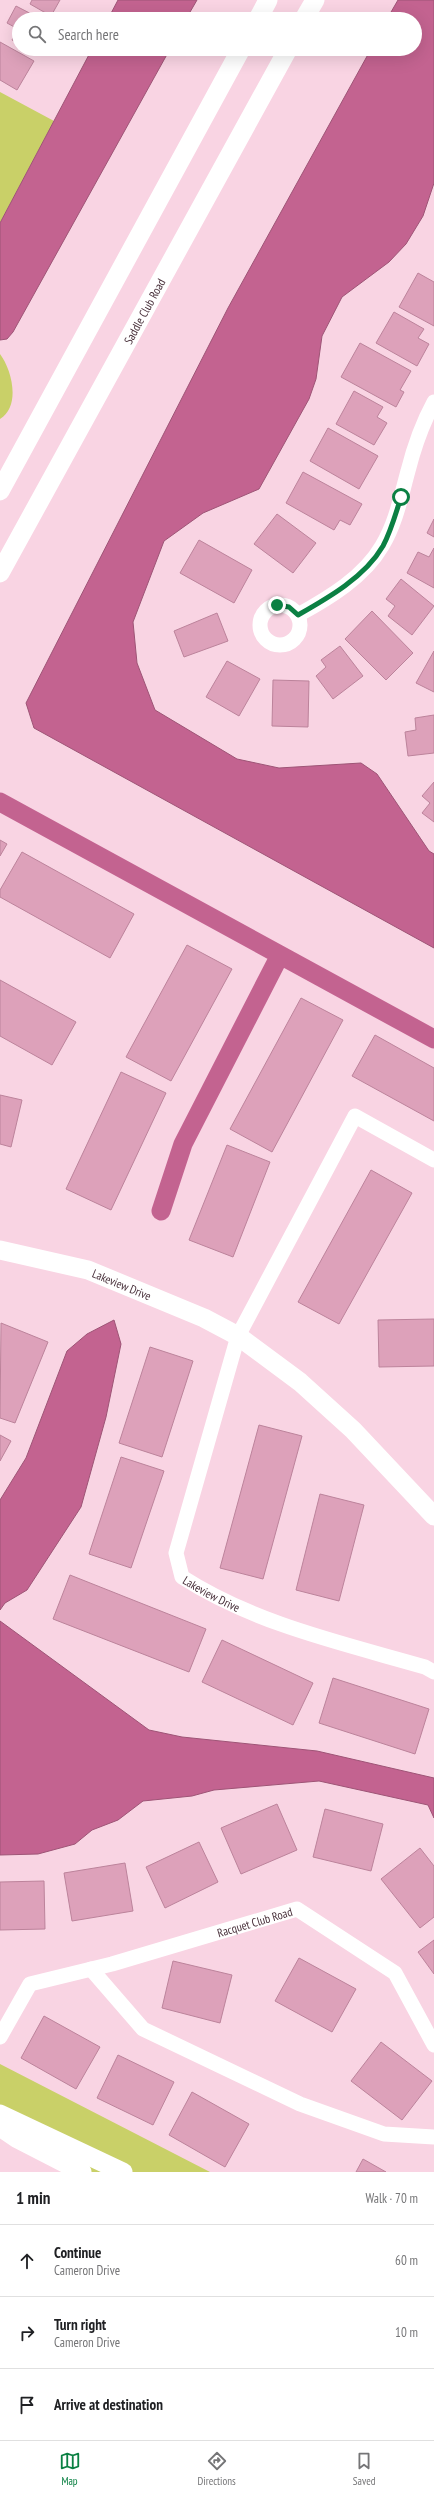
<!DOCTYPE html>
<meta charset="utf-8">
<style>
:root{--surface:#fff;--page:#f2f2f2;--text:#202124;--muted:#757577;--line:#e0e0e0;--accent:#0b8043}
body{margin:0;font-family:"PT Sans Narrow",sans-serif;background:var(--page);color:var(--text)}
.stop{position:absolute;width:12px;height:12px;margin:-9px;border:3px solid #0b8043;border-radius:50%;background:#fff}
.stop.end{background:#0b8043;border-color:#fff;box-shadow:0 1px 4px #0008}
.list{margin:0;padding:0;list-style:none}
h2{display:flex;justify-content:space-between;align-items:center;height:52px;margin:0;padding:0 16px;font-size:17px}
h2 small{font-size:13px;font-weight:400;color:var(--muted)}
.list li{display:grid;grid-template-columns:26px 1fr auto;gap:12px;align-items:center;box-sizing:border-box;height:72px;padding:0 16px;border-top:1px solid var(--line)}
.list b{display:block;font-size:15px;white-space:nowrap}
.list p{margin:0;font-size:13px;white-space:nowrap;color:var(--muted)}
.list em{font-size:13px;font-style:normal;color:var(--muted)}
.icon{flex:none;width:22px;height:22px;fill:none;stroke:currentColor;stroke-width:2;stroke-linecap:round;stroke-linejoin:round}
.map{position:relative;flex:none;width:434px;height:2172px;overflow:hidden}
.search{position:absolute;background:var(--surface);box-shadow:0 4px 16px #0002;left:12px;right:12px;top:12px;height:44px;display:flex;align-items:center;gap:10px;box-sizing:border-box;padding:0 14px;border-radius:22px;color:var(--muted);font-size:15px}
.sheet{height:268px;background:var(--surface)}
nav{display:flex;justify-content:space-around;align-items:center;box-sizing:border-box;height:56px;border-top:1px solid var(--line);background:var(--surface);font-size:11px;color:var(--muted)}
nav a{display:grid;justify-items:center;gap:2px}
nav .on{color:var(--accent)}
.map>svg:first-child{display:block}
.green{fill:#c9d068}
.water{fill:#c36390;stroke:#9e5476}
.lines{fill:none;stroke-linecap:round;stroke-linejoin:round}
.canal{stroke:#c36390;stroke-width:19}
.building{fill:#dda1ba;stroke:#bc839b}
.minor{stroke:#fff;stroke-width:15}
.tertiary{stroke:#fff;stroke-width:19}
.route{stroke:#0b8043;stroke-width:5}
.labels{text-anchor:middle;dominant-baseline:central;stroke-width:3;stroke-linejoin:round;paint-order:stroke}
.street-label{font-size:12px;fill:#49313b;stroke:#fee5ef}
</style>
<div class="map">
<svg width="434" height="2172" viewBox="0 0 434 2172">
<rect width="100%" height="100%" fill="#f9d4e3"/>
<path class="green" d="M0,92l54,29 -54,102z
M0,354c12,16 21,52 0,65z
M0,2064l210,108h-128l-82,-45z"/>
<path class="water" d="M118,0h79l-11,19h-78z
M398,0h36v183l-11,33 -17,28 -17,18 -47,35 -20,39 -6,43 -7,20 -50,90 -56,24 -39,28 -31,81 4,41 18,47 82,49 42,9 82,-5 16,11 52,77 5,3v94l-400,-220 -8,-25 202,-395 143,-259h44v-30h-28z
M92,49h78l-157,283 -6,7 -7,1v-117z
M114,1320l7,24 -15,73 -25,90 -54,83 -22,13 -5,7v-110l26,-42 41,-107 20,-17z
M0,1621l149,109 33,7 135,14 117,27v40l-6,-13 -109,-24 -105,9 -22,6 -49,5 -25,19 -26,10 -17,14 -37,10 -38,1z"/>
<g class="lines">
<path class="canal" d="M0,802l434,237
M161,1211l22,-67 97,-189"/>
</g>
<path class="building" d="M32,0h28l-9,16 -21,-12z
M16,6l25,13h-22v24l-7,-3 6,-11 -11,-6z
M0,42l34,19 -17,29 -17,-10z
M418,273l16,9v44l-35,-19z
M394,312l30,17 -6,9 11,6 -12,22 -41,-23z
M360,343l51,28 -11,19 4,2 -8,15 -55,-30z
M354,391l29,16 -6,10 10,6 -13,22 -38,-21z
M328,428l50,28 -19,33 -49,-28z
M303,472l59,32 -12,21 -10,-5 -6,10 -48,-27z
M277,514l39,29 -23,30 -39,-29z
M434,519v18l-7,-4z
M199,540l53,30 -18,33 -54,-30z
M434,548v40l-27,-15 11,-21 11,5z
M401,579l33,27 -22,29 -24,-19 7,-10 -9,-7z
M372,611l41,42 -27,27 -41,-41z
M217,613l11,28 -44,16 -10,-26z
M340,646l23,30 -30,23 -17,-23 10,-9 -5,-7z
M434,651v41l-18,-9z
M227,661l33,18 -21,37 -33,-19z
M273,680l36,1 -1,46 -36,-1z
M434,715v38l-26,3 -3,-24 11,-2 -1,-12z
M434,782v40l-12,-9 8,-10 -8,-7z
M0,840l7,4 -7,12z
M22,852l112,62 -24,44 -110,-61v-7z
M187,945l45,24 -61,112 -45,-24z
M0,980l76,42 -24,43 -52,-29z
M301,998l42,22 -71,132 -42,-23z
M375,1035l59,33v53l-82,-45z
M121,1072l45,21 -55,117 -45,-21z
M0,1095l22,5 -11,47 -11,-3z
M227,1145l43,17 -37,95 -44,-17z
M371,1170l41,23 -73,131 -41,-22z
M434,1319v47l-55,1 -1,-47z
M1,1323l47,19 -33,81 -15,-5z
M150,1347l43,14 -31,96 -43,-14z
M259,1425l43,11 -39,143 -43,-11z
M0,1435l11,6 -11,20z
M121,1457l43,14 -33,97 -42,-14z
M320,1494l44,11 -25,96 -43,-11z
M70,1575l136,54 -17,43 -136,-53z
M222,1640l91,43 -20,42 -91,-43z
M333,1678l96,31 -14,45 -96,-31z
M277,1804l20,46 -56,24 -20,-46z
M325,1809l58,15 -12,47 -58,-14z
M199,1842l19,40 -53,26 -19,-41z
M420,1848l14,18v51l-14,11 -39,-49z
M125,1863l8,48 -61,10 -8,-48z
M44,1881l1,48 -45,1v-48z
M434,1940v34l-16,-22z
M299,1958l57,31 -24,43 -57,-31z
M173,1961l59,14 -12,48 -58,-15z
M44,2016l56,31 -24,42 -55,-31z
M381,2042l51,39 -30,39 -51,-39z
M118,2055l56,27 -21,43 -56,-27z
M192,2092l57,32 -24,43 -56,-32z
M363,2159l23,13h-30z"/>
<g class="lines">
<g class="minor">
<circle cx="280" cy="625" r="20"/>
<path d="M298,615c31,-17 66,-38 84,-69 14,-23 19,-50 26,-75 6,-24 14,-47 26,-69"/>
<path id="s1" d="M434,1160l-79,-44 -117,220 -62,217 6,24c73,47 160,66 243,90l9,5"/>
<path d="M91,1969l52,60 157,75 84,30 50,3"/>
<path id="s2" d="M0,2037l30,-53 82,-20 185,-55 98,64 39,72"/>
</g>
<g class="tertiary">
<path d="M258,19l10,-19"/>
<path d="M304,19l11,-19"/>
<path d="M0,491l241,-442"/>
<path id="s3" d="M0,573l288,-524"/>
<path id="s4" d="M0,1250l88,20 116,48 34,18 62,46 53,48 81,86"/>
<path d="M0,2114l123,58"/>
<path d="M0,2127l16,11 66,34"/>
</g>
</g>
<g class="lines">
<path class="route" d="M277,605l12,2 9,8c30,-17 67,-38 85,-69 8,-15 13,-33 18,-49"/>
</g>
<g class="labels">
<g class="street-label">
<text stroke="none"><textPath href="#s3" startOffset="299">Saddle Club Road</textPath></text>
<text stroke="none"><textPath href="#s4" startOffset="127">Lakeview Drive</textPath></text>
<text stroke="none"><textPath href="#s1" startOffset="624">Lakeview Drive</textPath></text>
<text stroke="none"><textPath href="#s2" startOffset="294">Racquet Club Road</textPath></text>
</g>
</g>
</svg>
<div class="stop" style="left:401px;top:497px"></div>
<div class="stop end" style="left:277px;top:605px"></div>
<div class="search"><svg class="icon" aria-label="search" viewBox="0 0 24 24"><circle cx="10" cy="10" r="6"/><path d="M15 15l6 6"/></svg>Search here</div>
</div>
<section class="sheet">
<h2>1 min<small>Walk · 70 m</small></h2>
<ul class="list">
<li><svg class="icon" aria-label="ahead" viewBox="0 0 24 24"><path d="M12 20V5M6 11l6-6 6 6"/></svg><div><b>Continue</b><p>Cameron Drive</p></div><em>60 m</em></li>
<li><svg class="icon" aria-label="right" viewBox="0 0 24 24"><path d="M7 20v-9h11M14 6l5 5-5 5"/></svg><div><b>Turn right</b><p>Cameron Drive</p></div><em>10 m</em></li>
<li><svg class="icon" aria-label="arrive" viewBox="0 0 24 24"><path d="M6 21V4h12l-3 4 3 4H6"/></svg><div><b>Arrive at destination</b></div></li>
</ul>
</section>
<nav>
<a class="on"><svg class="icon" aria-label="map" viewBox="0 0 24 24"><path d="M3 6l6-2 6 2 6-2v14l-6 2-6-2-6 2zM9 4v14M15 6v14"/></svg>Map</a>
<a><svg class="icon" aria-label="directions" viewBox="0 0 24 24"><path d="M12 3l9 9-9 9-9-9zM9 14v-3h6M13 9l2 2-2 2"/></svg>Directions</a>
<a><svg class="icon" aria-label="saved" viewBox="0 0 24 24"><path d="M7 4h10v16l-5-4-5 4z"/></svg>Saved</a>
</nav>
